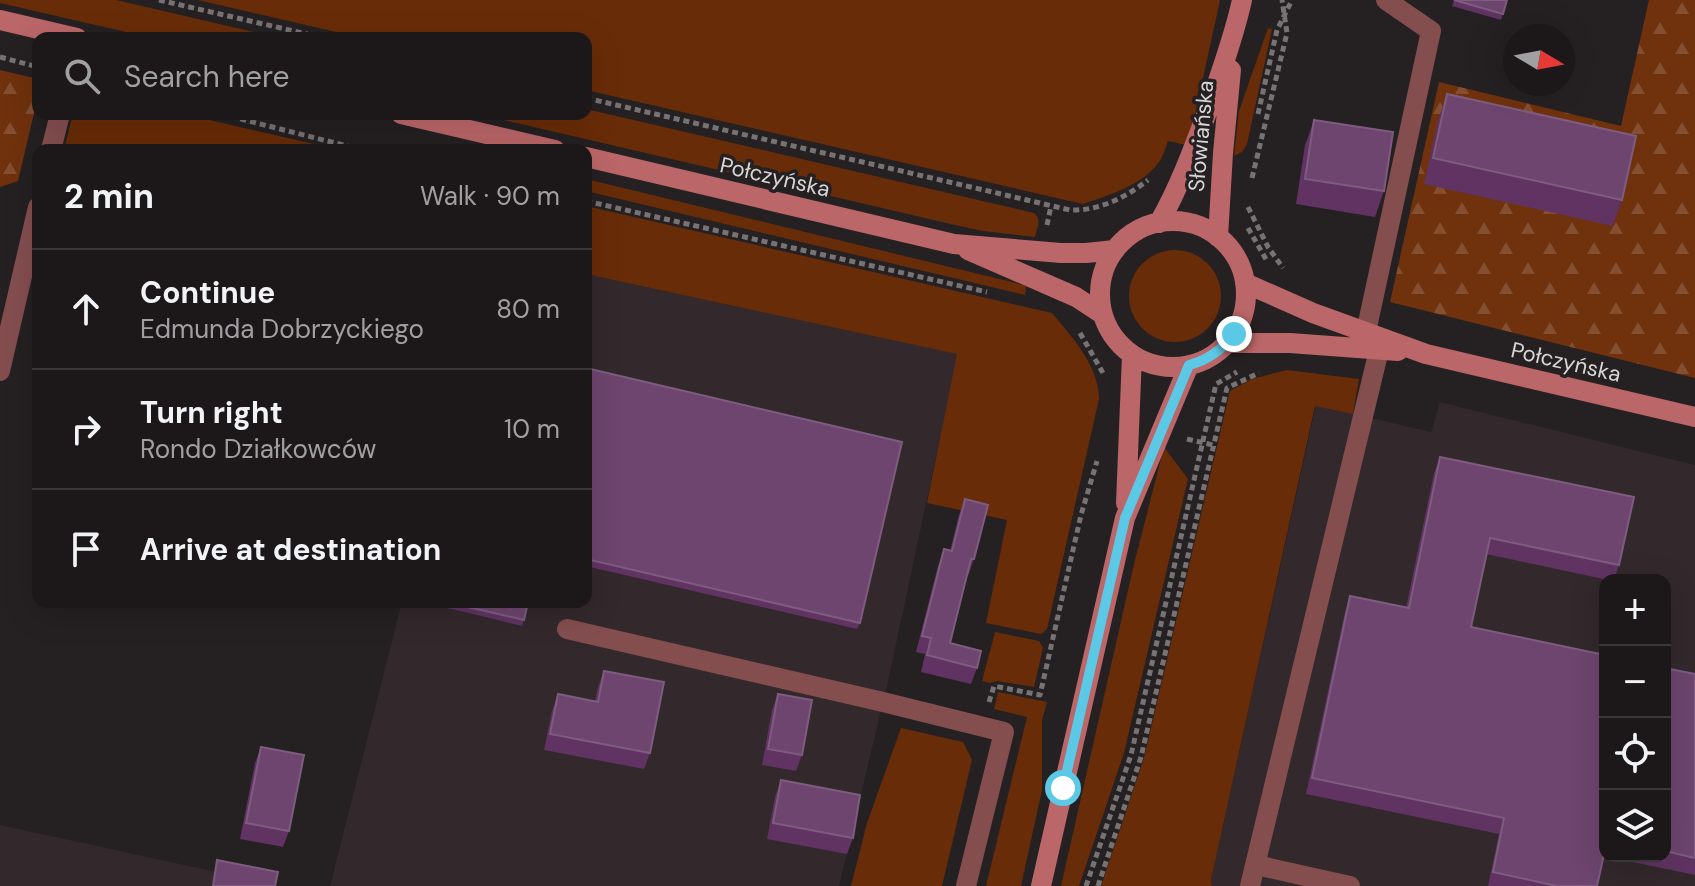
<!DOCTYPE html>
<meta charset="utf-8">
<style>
:root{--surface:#1c181a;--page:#252123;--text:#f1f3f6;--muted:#a0a0a2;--line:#3a3739}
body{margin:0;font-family:"DM Sans",sans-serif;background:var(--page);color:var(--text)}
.controls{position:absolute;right:24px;bottom:24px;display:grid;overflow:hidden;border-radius:16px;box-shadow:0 8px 32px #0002}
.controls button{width:72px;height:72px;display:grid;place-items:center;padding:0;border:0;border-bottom:2px solid var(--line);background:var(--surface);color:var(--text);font:40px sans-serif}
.compass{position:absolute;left:1503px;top:24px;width:72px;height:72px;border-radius:50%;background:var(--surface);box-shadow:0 8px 32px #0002;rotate:100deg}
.stop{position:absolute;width:24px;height:24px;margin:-18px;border:6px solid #5bc8e6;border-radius:50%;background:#fff}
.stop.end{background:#5bc8e6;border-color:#fff;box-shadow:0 2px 8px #0008}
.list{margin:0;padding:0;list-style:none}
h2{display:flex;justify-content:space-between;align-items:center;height:104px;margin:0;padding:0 32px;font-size:34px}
h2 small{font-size:26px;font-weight:400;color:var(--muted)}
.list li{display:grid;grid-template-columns:52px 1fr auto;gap:24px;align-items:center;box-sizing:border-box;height:120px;padding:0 32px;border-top:2px solid var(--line)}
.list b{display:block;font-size:30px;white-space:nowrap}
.list p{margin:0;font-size:26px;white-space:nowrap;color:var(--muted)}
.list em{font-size:26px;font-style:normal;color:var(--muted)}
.icon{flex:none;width:44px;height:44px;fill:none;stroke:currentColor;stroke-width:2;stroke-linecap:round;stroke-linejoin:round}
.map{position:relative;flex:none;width:1695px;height:886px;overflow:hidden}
.search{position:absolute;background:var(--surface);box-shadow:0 8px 32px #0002;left:32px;top:32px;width:560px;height:88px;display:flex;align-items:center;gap:20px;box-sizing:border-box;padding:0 28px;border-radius:16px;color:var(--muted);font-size:30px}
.panel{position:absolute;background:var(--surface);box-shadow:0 8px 32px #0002;left:32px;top:144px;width:560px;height:464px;border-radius:16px}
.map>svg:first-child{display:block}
.built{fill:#33282c;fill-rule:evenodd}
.green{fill:#692c08}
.forest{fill:url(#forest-firs)}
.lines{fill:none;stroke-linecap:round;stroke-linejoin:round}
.path{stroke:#777374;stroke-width:5;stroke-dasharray:6 4;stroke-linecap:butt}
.lane{stroke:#844e4f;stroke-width:20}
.street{stroke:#844e4f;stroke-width:20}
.secondary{stroke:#bb6668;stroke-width:20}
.wall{fill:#603362}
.building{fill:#6d456e;stroke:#7e5c7f;stroke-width:2}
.route{stroke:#5bc8e6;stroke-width:10}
.labels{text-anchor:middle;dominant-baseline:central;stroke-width:7;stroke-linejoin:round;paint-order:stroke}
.street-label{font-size:22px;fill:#d9d6d7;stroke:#252022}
</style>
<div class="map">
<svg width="1695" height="886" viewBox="0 0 1695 886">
<defs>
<pattern id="forest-firs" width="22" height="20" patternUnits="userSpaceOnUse" patternTransform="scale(2)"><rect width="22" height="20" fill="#70310d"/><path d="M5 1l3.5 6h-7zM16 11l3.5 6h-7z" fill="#844e30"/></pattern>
</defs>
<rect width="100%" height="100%" fill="#252022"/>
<path class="built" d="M586,274l372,80 -69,323 -50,209h-509l72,-284h184z
M1440,402l255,63v421h-483l-1,-6 105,-475 115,27zM1605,580h60v276h-60z
M0,825l281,61h-281z"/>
<path class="green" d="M0,0h116l164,38h-128l-152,-35z
M198,0h1022l-27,124 -7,21 -18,-4c-2,6 -4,12 -7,18 -16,26 -52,36 -78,45l-497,-114v-52h-224z
M1268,28l4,1 -25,115 -5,8 -8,4 5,-45z
M586,109l448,104c8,6 3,15 1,24l-52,-6 -28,-6 -477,-111h108z
M73,114h110l157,36h-276z
M586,179l430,104 10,3 -1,9 -439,-104z
M586,206l466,107c20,24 47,53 47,86l-52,230 -6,5 -55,-11 21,-103 -80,-17 30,-149 -371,-80z
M1129 296a46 46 0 1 1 92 0a46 46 0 1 1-92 0Z
M1287,370l72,9 -6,35 -38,-8 -104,474 1,6h-111l43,-128 86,-367 22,-12z
M1164,447l24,32 -64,274 -45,133h-18l73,-322z
M995,632l44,9 4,7 -9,39 -37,-6 -7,2 -8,-2z
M998,692l49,10 -5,18v70l-21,96h-35l41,-169 -33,-8z
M901,728l62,14 9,18 -30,126h-91l16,-63z"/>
<path class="forest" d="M1649,0h46v378l-305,-76 49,-220 182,44z
M0,70l38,9v17l-20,85 -18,6z"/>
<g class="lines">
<path class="path" d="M159,0l165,38
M0,57l38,10
M586,98l484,112c30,1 56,-13 78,-30
M221,114l142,36
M1258,114l19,-84 15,-30
M1252,178l35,-145 -5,-33
M586,201l401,91
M1248,207l20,40 15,21
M1047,225l4,-19
M1248,228l19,33
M1080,333l23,40
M1187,439l26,6
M989,702l5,-16 46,9 41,-180 16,-54
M1086,886l45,-131 85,-371 21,-12
M1098,886l43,-129 86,-369 32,-15"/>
<path class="lane" d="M1366,332l65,-301 -45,-31
M567,629l316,73 121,30 -38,154
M1256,865l94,21
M1250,886l129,-536"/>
<path class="street" d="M51,150l9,-36
M0,371l38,-164"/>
<path class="secondary" d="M0,20l77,18
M401,114l154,36
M586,157l368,87 107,9h25l29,-3
M1100 294a73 73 0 1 1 146 0a73 73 0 1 1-146 0Z
M1159,223c21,-37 35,-76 50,-116 12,-35 25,-70 33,-107
M1218,237l5,-84 8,-83
M968,250l108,47 26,17
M1245,283l68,30 113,41 269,63
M1227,343h63l108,8
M1126,503l6,-148
M1041,886l84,-368 64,-153"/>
</g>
<path class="wall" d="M1454,0h53l-6,20 -49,-14z
M1447,94l175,106 -9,26 -189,-42 14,-64z
M1314,120l70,71 -9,26 -79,-13 9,-59z
M586,368l274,255 -3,6 -271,-63z
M1440,457l179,108 -5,15h-6l-122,-26 -15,73 134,28v201h60v-188l30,6v201l-91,-19 -7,30h-109l11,-52 -193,-40 39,-182 5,-16 56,12 28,-135z
M965,499l9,60 -6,17 -1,-1 -17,68 27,25 -6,16 -50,-12 4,-18 -9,-2 22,-86 6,-17 6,2 9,-36z
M423,602h105l-6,24z
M604,671l46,82 -6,16 -100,-19 8,-39 6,-17 37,7 3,-14z
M778,694l24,61 -6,16 -34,-6 10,-55z
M261,747l28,84 -6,16 -43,-8 15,-76z
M781,780l72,58 -6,16 -80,-15 8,-42z"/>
<path class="building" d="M1454,0h53l-4,14z
M1447,94l189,42 -14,64 -189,-42z
M1314,120l79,12 -9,59 -79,-12z
M586,368l316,74 -42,181 -274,-64z
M1440,457l194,40 -15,68 -129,-27 -19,89 134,28v195l-8,36h-40l-64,-14 11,-54 -192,-40 38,-182 59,12z
M965,499l23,6 -14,54h-3l-21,84 31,8 -4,17 -50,-13 4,-17 -9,-2 22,-87 8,2z
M446,602h82l-4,18z
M1665,668l30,6v184l-30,-7z
M604,671l60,11 -14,71 -100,-19 8,-40 40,8z
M778,694l34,6 -10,55 -34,-6z
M261,747l43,8 -15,76 -43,-8z
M781,780l79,15 -7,43 -80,-15z
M217,860l61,12 -3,14h-62z"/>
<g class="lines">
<path class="route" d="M1063,788l62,-270 64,-153c19,-5 33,-15 45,-31"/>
</g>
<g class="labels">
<g class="street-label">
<text transform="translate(1201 136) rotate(-85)">Słowiańska</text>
<text transform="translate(775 177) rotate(13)">Połczyńska</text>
<text transform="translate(1566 362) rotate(13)">Połczyńska</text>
</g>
</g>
</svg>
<div class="controls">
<button>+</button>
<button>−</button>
<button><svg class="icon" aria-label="locate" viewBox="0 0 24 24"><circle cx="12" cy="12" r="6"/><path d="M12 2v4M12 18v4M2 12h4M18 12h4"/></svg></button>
<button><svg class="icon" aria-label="layers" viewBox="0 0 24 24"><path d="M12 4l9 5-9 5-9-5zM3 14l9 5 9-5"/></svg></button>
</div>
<svg class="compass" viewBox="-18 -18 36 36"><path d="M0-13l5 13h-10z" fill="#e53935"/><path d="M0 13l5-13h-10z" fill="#a0a0a2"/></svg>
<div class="stop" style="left:1063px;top:788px"></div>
<div class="stop end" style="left:1234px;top:334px"></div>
<div class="search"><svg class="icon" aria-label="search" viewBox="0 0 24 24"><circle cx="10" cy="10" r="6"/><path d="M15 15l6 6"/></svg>Search here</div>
<section class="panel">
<h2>2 min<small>Walk · 90 m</small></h2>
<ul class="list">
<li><svg class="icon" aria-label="ahead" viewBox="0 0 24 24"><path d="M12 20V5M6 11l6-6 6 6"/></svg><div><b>Continue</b><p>Edmunda Dobrzyckiego</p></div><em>80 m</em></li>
<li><svg class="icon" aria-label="right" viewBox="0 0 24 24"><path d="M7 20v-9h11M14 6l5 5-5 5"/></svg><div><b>Turn right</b><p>Rondo Działkowców</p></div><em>10 m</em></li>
<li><svg class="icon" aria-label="arrive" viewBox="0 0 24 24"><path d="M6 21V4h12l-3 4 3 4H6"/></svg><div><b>Arrive at destination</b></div></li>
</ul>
</section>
</div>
